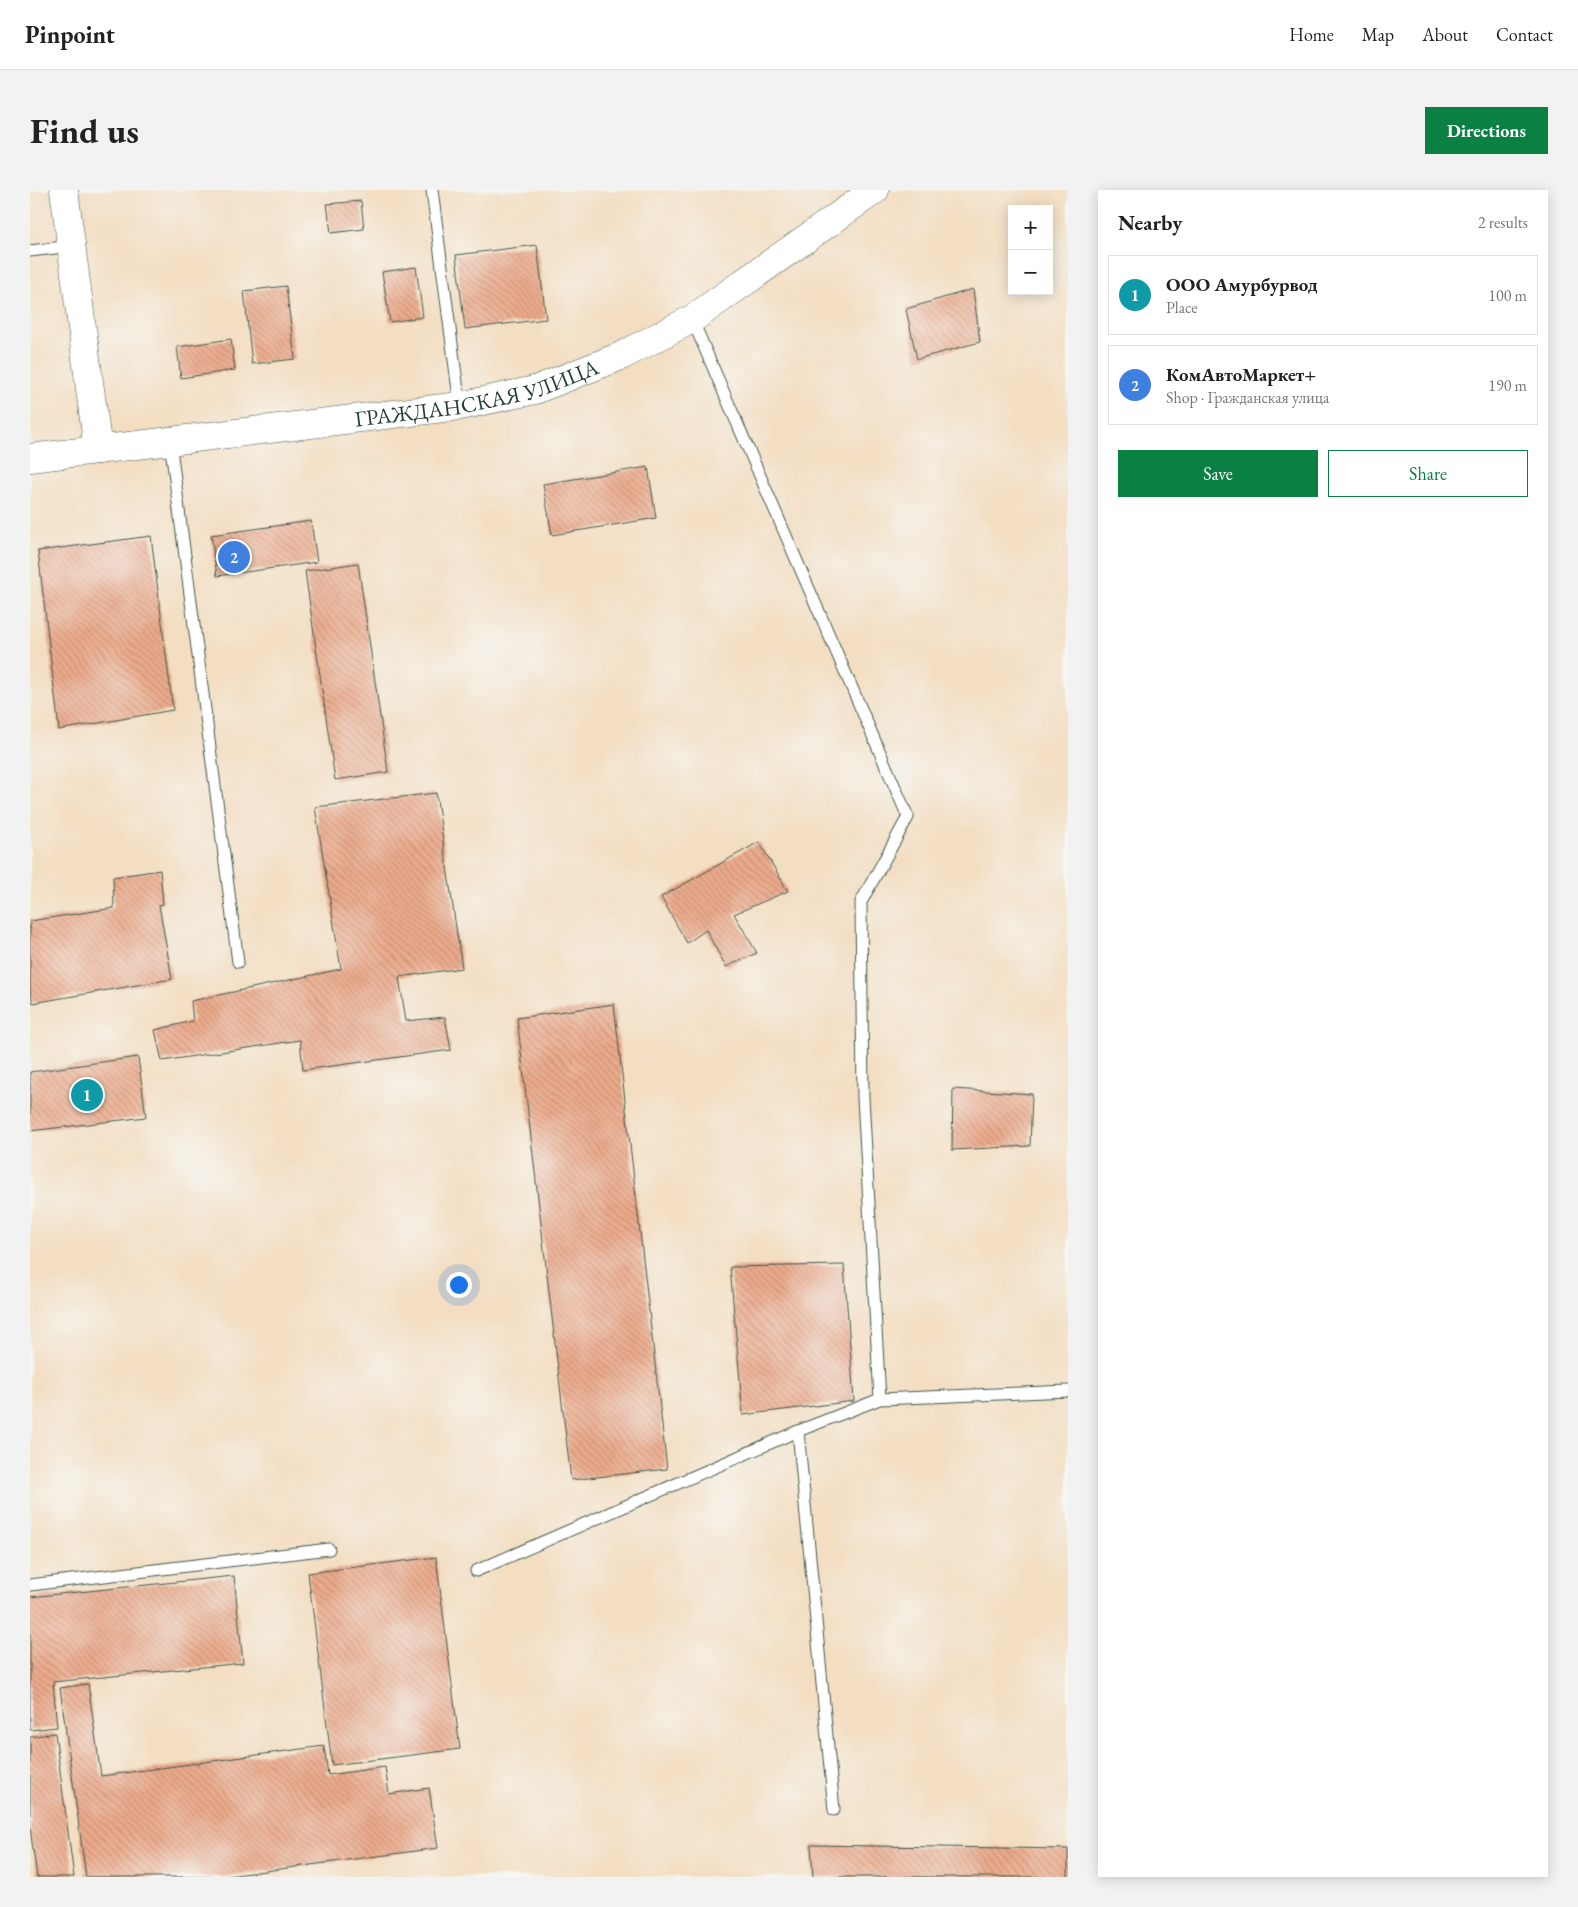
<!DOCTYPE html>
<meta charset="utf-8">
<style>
:root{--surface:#fff;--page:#f2f2f2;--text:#222;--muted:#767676;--line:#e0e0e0;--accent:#0b8043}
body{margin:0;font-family:"EB Garamond",serif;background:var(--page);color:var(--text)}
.controls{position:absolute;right:15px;top:15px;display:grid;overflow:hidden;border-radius:0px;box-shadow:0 2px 12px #0003}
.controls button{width:45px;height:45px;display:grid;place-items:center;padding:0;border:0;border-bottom:1px solid var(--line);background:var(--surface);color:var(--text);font:25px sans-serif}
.you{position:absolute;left:428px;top:1094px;width:18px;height:18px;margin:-12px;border:4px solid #fff;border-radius:50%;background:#1a73e8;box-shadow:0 0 0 8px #1a73e833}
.badge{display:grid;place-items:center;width:32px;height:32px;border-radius:50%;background:var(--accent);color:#fff;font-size:16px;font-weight:700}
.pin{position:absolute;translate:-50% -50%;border:2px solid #fff;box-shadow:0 1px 5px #0006}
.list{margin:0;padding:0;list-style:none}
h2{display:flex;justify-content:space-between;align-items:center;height:65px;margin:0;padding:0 20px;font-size:21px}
h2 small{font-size:16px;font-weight:400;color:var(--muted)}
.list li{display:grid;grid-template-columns:32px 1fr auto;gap:15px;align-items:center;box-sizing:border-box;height:80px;margin:0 10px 10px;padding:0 10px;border:1px solid var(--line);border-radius:0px}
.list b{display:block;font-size:19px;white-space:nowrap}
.list p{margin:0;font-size:16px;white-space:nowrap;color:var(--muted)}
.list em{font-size:16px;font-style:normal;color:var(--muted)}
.actions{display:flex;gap:10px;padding:15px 20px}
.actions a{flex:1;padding:11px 0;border:1px solid var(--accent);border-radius:0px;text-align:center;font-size:18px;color:var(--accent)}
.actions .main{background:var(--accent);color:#fff}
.map{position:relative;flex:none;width:1038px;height:1687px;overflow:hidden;border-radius:0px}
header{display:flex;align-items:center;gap:30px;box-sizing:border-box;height:70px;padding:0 25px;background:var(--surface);border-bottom:1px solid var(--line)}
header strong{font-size:24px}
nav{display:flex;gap:28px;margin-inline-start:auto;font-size:18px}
.intro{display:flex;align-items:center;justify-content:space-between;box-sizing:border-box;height:120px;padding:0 30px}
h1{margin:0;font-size:35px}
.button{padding:12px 22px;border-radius:0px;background:var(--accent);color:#fff;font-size:18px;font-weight:700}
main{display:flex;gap:30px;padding:0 30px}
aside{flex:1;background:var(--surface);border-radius:0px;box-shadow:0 2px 12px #0003}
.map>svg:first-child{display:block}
.building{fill:url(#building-back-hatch)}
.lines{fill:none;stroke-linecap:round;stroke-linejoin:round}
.service-casing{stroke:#3f5549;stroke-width:13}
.tertiary-casing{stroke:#3f5549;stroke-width:29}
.service{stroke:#fff;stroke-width:11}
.tertiary{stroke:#fff;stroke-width:28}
.labels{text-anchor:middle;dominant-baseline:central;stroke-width:4.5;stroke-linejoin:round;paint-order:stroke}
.street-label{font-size:22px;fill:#1f3d34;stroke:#f6f6f2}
</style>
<header>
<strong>Pinpoint</strong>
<nav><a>Home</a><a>Map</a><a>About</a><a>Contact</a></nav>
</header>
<div class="intro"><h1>Find us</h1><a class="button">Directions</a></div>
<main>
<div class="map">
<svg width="1038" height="1687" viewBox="0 0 1038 1687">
<defs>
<pattern id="building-back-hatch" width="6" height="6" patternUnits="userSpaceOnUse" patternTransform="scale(1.25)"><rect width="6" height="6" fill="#edab8c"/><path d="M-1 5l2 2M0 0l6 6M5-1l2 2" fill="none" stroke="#bf8c73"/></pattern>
</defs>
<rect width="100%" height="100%" fill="#f6f6f2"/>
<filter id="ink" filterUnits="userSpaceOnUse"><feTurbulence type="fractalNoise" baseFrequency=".02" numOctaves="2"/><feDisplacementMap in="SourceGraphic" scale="10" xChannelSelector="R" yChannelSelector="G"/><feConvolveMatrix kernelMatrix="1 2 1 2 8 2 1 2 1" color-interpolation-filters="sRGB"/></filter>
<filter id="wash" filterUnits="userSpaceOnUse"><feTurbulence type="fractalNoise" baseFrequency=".0096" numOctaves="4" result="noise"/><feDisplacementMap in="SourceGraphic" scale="20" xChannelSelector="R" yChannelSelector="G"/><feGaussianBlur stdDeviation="1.12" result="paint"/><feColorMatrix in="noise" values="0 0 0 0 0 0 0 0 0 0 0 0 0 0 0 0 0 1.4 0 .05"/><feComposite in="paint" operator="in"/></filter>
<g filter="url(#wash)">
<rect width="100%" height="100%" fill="#f3dec2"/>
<g id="blocks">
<path class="building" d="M331,11l3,28 -33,4 -4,-29z
M507,55l9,74 -81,10 -9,-74z
M386,77l7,50 -33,5 -8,-50z
M256,96l9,73 -43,5 -8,-73z
M943,99l7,53 -63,17 -11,-50z
M201,149l4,31 -54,8 -4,-31z
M618,277l8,51 -104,17 -9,-51z
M281,331l6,41 -100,14 -6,-41z
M121,346l22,174 -114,20 -21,-179z
M328,373l30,209 -53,8 -30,-209z
M406,603l26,175 -63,9 7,44 39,-4 6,33 -148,20 -3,-30 -138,21 -7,-31 38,-9 -2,-20 150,-32 -26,-162z
M729,652l29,49 -54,23 23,39 -31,14 -20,-37 -19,13 -26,-46z
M130,680l3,34 -4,1 13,74 -139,24 -3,-13v-69l84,-13 -1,-31z
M584,814l53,465 -96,11 -54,-462z
M108,867l8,60 -116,14v-59z
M923,899l79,5 -2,52 -78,4z
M814,1075l10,136 -111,14 -13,-148z
M406,1367l24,192 -128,16 -24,-192z
M204,1386l9,87 -190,19 4,45 -27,3v-133z
M58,1494l13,92 223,-30 4,29 57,-8 4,27 40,-6 9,60 -218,29h-134l-26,-189z
M25,1543l19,144h-37l-7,-49v-91z
M781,1655l257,4v28h-255z"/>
</g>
</g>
<g filter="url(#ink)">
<use href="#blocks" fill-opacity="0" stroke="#3f5549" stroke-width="1"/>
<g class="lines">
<g class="service-casing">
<path id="service" d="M402,0l28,216
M0,61l42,-5
M662,129l216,498 -47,85 2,196 17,301 188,-8
M140,251l68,521
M768,1241l36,379
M446,1381l322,-140 82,-32
M0,1395l299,-36"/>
</g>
<g class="tertiary-casing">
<g id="tertiary">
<path d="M34,0l34,260"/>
<path id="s1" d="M0,268l430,-52 75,-16 86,-34 71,-37 183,-129"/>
</g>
</g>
<use href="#service" class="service"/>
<use href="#tertiary" class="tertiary"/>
</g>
</g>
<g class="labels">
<g class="street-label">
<text stroke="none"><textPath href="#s1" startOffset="452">ГРАЖДАНСКАЯ УЛИЦА</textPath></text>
</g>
</g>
</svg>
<div class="controls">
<button>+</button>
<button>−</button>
</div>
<div class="you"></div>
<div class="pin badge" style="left:57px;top:905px;background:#0f9aa8">1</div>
<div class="pin badge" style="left:204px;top:367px;background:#3f7fe0">2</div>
</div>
<aside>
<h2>Nearby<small>2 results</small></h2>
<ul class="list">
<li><span class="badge" style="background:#0f9aa8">1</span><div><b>ООО Амурбурвод</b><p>Place</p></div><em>100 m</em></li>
<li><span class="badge" style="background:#3f7fe0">2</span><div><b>КомАвтоМаркет+</b><p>Shop · Гражданская улица</p></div><em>190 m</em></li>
</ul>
<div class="actions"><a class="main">Save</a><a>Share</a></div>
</aside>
</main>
